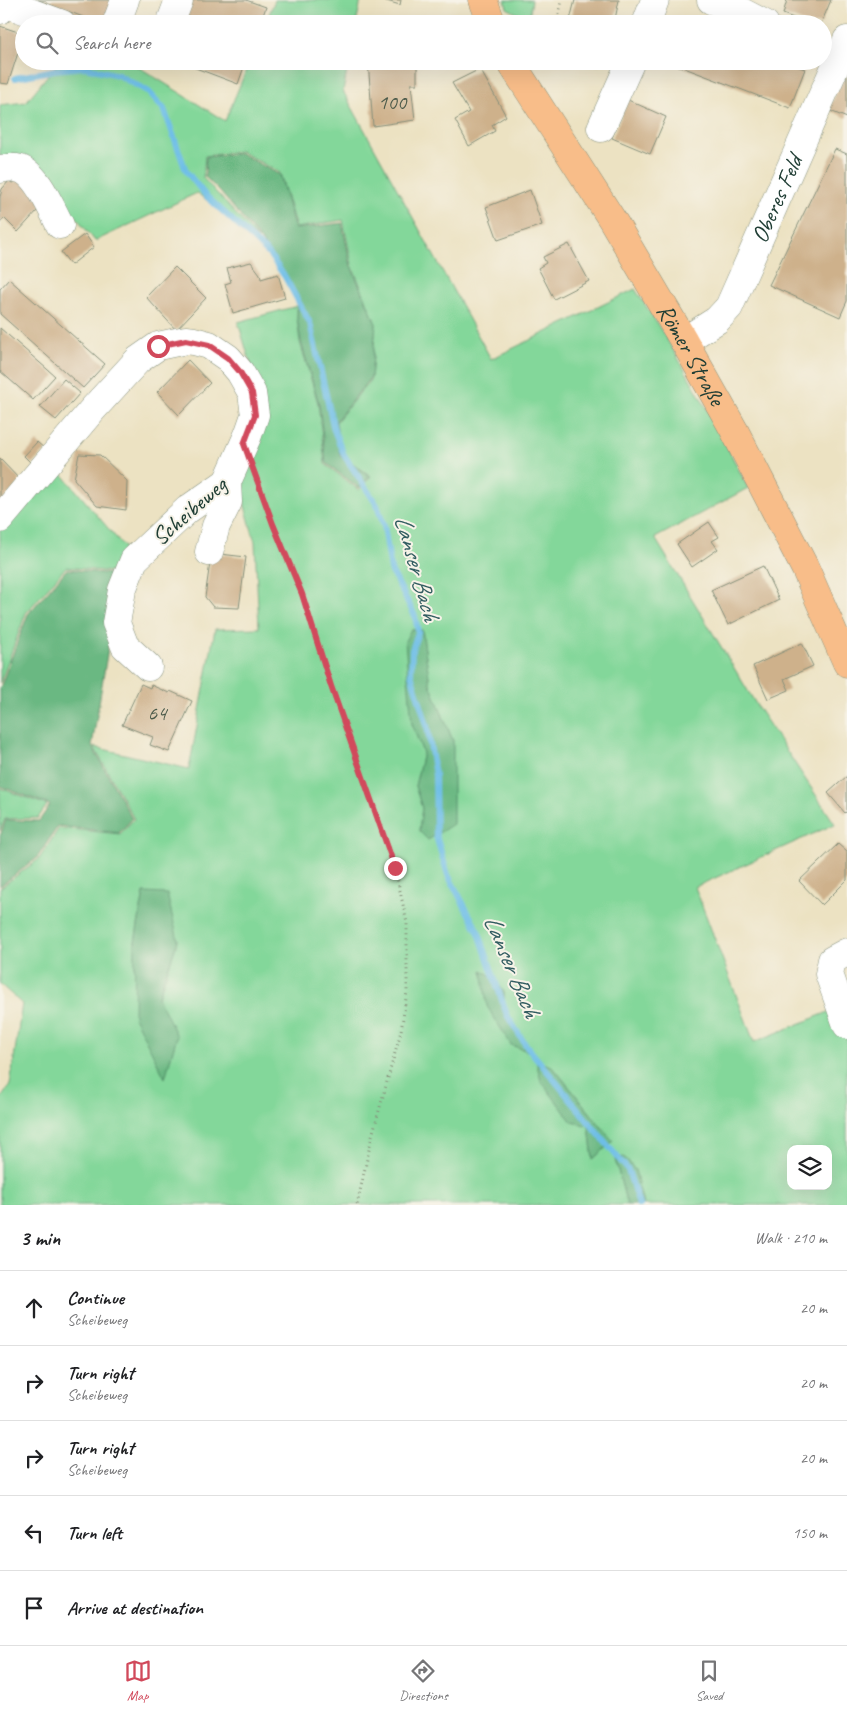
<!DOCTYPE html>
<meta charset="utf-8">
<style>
:root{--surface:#fff;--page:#f6f6f6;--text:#202124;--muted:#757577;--line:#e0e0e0;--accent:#d1495b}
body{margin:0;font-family:Caveat,sans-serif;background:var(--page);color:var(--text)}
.controls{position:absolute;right:15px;bottom:15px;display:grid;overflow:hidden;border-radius:10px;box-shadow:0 5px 20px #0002}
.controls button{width:45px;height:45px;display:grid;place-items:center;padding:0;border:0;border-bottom:1px solid var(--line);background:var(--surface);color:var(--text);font:25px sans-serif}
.stop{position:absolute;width:15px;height:15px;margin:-11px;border:4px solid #d1495b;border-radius:50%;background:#fff}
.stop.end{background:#d1495b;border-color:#fff;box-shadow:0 1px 5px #0008}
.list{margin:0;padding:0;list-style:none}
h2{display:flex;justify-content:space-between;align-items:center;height:65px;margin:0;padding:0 20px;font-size:21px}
h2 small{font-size:16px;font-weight:400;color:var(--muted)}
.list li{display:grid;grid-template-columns:32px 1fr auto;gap:15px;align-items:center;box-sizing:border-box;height:75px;padding:0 20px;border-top:1px solid var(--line)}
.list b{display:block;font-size:19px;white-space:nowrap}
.list p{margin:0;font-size:16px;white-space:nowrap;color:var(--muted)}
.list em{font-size:16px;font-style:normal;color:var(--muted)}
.icon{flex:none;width:28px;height:28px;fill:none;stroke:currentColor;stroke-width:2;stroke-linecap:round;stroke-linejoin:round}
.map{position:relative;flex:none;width:847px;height:1205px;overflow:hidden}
.search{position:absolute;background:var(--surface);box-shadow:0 5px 20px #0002;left:15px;right:15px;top:15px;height:55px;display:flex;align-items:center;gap:12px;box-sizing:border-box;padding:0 18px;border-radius:28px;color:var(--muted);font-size:19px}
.sheet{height:440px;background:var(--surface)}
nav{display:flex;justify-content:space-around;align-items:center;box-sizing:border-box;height:70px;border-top:1px solid var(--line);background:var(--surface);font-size:14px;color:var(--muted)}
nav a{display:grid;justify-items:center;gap:2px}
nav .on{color:var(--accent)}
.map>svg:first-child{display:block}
.green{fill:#83d79a;stroke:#518a67;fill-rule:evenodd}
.forest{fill:#6ab882;stroke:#447a5b}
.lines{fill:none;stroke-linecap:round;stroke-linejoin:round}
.stream{stroke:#6cbde7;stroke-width:6}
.building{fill:#ceb18b}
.minor-casing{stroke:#86907b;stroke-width:29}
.major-casing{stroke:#86907b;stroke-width:29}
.path{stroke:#86907b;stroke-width:3;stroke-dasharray:1 4;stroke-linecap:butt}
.minor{stroke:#fff;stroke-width:28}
.major{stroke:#f8bd89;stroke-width:28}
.route{stroke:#d1495b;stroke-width:6}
.labels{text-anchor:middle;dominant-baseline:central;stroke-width:4;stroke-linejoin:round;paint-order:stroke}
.number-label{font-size:21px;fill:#4b5a4a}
.street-label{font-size:24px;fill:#1f3d34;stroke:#f7f3e8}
.water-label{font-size:25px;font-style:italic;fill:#325d61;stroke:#f7f3e8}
</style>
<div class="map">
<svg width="847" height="1205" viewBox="0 0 847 1205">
<rect width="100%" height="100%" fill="#f7f3e8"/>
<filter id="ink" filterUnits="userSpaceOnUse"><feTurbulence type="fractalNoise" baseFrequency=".02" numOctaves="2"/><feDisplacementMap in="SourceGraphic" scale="10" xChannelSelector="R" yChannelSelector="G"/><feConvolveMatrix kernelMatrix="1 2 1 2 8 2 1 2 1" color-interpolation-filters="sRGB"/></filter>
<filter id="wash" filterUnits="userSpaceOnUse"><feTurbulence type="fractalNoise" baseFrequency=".0096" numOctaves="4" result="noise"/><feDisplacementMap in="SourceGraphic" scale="20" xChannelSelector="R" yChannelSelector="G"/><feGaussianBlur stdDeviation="1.12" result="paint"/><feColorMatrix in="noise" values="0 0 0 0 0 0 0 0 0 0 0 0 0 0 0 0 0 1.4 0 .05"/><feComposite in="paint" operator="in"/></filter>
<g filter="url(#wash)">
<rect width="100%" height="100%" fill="#ece2c2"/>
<path class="green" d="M275,0h86l-5,24h-91z
M505,0h27l-3,20 -22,-12z
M54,61h75l96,60 25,-60h99l-6,30 148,268 144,-70c42,64 79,130 113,199l-93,50 104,171 76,115 -140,63 59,155 87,-35 6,21v177h-204l-8,-35 -20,-11 12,46h-627v-105l10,-15 12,-81 -22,-20v-96l39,-29 20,-31 61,6 14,-15 -40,-72 95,22 26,-140 44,-1 -4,-86 -18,-65 29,-62 -28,-93 59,-16v12l3,24 18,61 7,61 34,26 12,-14 -30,-21 -5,-33 35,-43 5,-55 -24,-59 -9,-45 -47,8 -16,-55 -40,-22 -35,5 -2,22 56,61 -62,-46 -102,48 -67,-85 -28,2v-53l26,-3 30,-37zM422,630l8,54 23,57 -34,90 3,-23 -7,-22 8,-33 -11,-30zM144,893l34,47 -20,57 -23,-55zM504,992v20l20,26 -37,-32zM552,1066l61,75 -20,18 -4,-33zM791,1149h37v37h-37z
M52,462l72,85 -4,26 -54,-6 -40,46 -26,70v-153z
M0,788l47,17 -9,13 -33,1 -5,12z"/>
<path class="forest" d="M240,153l40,22 15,54 47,-6 9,43 25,58 -5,53 -36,45 5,34 30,20 -11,12 -33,-25 -7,-59 -18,-62 -4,-24 1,-11 -5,-15 -32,-52 -40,-47 -16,-16 1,-20z
M67,569l53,6 -28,171 40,73 -13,14 -61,-7 -21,32 -37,28v-50l6,-16 33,1 11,-16 -50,-19v-98l28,-74z
M411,629l11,1 8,54 23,57v83l-25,16 -9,-9 3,-23 -7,-22 8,-33 -11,-29 -7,-83z
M144,893l23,1 11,46 -20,57 19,39 -12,42 -31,-61 1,-75z
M482,970l12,8 10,14v20l20,26 6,14 -19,-7 -24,-39z
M536,1061l16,5 61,75 -20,18 -4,-33 -17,-4 -31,-41z
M624,1157l11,13 8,35h-16l-12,-46z"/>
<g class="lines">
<path class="stream" d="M15,78l39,-8 31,-3 33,8 31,17 15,17 22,62 19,24 64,59 16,23 25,46 24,107 10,25 33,50 7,21 7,44 24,46 3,16 -6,18 -1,24 16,51 8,50 1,61 12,39 31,58 28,82 18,29 103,126 11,35"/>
</g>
<g id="blocks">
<path class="building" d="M38,0h87l-9,24h-14z
M179,0h67l20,7 -6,17h-90z
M383,0h18l-1,5z
M575,0h44l-5,24h-45z
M787,0h44l-10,24h-12l-26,-10z
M669,18l14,6h-16z
M0,26l24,8 -16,50 -8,-1z
M177,61h69l-8,23z
M368,61h49v23h-6l4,36 -42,6z
M586,61h14l-2,5z
M666,61h117l22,8 -15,39z
M480,69l26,47 -14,9 3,6 -26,15 -14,-26 14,-8 -17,-29z
M847,72v46l-19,-8z
M628,100l38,17 -16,37 -38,-16z
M835,149l12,5v147l-7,16 -71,-32z
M25,177l22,23 -29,32 -14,-14 -4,5v-26l2,-8 7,-8 3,2z
M530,190l12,35 -44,15 -12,-33z
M85,234l9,13 -23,18 -10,-13z
M569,244l20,37 -35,18 -16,-31 8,-5 -3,-6z
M251,262l9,12 1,5 17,-5 7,24 -52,15 -8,-29 6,-2 -4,-14z
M175,267l31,31 -30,32 -30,-33z
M9,279l96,85 -22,24 -83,-74v-25z
M0,328l55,48 -22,24 -33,-29z
M188,360l22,23 -31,32 -22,-23z
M64,379l16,14 -24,27 -16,-13z
M37,442l9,8 -14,14 -8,-8z
M79,454l21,1 27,26 -1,29 -29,-4 -23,-27z
M0,459l21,22 -21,23z
M709,522l10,15 -7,4 6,8 -26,18 -15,-23z
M220,554l26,3 -7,51 -26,-1 -8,-10 5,-34z
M763,566l16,34 -51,25 -17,-35z
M802,643l11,23 -29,13 5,11 -21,9 -15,-33z
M141,684l9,4 1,-3 18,8 1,-2 22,10 -23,51 -19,-7 3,-8 -31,-12z
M847,776v35l-2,2 -17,-20z
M838,844l9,8v28l-25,25 -23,-24z"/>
</g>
</g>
<g filter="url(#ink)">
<use href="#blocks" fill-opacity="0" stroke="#86907b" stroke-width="1"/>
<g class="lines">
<g class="minor-casing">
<g id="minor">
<path d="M711,0l27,10 27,14"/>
<path d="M0,10l5,-7 57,21"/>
<path d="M116,24l9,-24"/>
<path d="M170,24l9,-24"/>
<path d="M646,24l9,-24"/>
<path d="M601,128l30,-67"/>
<path d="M0,169c5,-1 11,-2 16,-1 20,2 35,40 44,57"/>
<path id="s1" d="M684,341l33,-21 12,-13 118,-267"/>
<path d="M0,519l93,-110 45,-49 20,-14 28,-6 8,1 15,4 19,13 12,14 12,21 3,22 -7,20 -21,47 -40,28 -53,50 -12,30 -6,33 9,23 23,21"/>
<path d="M209,552l7,-26 12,-24 -1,-20"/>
<path d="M847,952l-15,8 -3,14 18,51"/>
</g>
</g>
<g class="major-casing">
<g id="major">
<path d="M483,0l9,24"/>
<path id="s2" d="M510,61l103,160 71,120 50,89 71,138 42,95"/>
</g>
</g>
<path class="path" d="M557,24l5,-24
M255,475l18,49 29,70 29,92 64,182 12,55v69l-6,39 -29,105 -15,69"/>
<use href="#minor" class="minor"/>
<use href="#major" class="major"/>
</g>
</g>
<g class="lines" filter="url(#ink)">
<path class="route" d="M158,346l28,-6 23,5 19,13 12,14 12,21 3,22 -11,29 29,80 29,70 29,92 64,182"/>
</g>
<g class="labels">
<g class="number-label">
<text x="392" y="102">100</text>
<text x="157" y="713">64</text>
</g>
<g class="street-label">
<text stroke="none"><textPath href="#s1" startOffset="175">Oberes Feld</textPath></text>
<text stroke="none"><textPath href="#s2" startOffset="345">Römer Straße</textPath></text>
<text transform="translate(189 511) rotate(-41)">Scheibeweg</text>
</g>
<g class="water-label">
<text transform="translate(417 568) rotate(74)">Lanser Bach</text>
<text transform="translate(512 966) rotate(67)">Lanser Bach</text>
</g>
</g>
</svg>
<div class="controls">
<button><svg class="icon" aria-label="layers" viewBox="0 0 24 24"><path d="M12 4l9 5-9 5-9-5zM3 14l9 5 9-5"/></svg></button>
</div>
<div class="stop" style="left:158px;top:346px"></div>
<div class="stop end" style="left:395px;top:868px"></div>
<div class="search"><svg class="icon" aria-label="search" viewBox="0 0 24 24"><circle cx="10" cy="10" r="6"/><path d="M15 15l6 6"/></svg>Search here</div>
</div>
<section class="sheet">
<h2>3 min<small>Walk · 210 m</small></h2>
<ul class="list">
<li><svg class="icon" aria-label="ahead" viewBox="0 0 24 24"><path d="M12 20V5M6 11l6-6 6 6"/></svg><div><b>Continue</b><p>Scheibeweg</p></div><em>20 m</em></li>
<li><svg class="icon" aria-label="right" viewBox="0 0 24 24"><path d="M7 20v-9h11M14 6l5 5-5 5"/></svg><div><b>Turn right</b><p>Scheibeweg</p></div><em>20 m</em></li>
<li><svg class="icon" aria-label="right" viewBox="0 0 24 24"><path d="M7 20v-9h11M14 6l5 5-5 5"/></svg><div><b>Turn right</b><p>Scheibeweg</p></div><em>20 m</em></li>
<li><svg class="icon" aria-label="left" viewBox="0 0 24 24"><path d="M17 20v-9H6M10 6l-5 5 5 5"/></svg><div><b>Turn left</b></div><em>150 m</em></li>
<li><svg class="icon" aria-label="arrive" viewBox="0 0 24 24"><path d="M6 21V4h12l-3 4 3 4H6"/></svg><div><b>Arrive at destination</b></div></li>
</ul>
</section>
<nav>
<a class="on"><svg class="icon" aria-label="map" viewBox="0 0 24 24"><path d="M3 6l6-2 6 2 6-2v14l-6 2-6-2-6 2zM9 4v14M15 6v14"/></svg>Map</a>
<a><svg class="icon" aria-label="directions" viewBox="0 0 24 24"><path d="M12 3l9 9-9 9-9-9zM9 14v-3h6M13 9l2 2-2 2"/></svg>Directions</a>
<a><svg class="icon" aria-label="saved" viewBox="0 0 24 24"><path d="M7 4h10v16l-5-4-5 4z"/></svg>Saved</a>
</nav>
